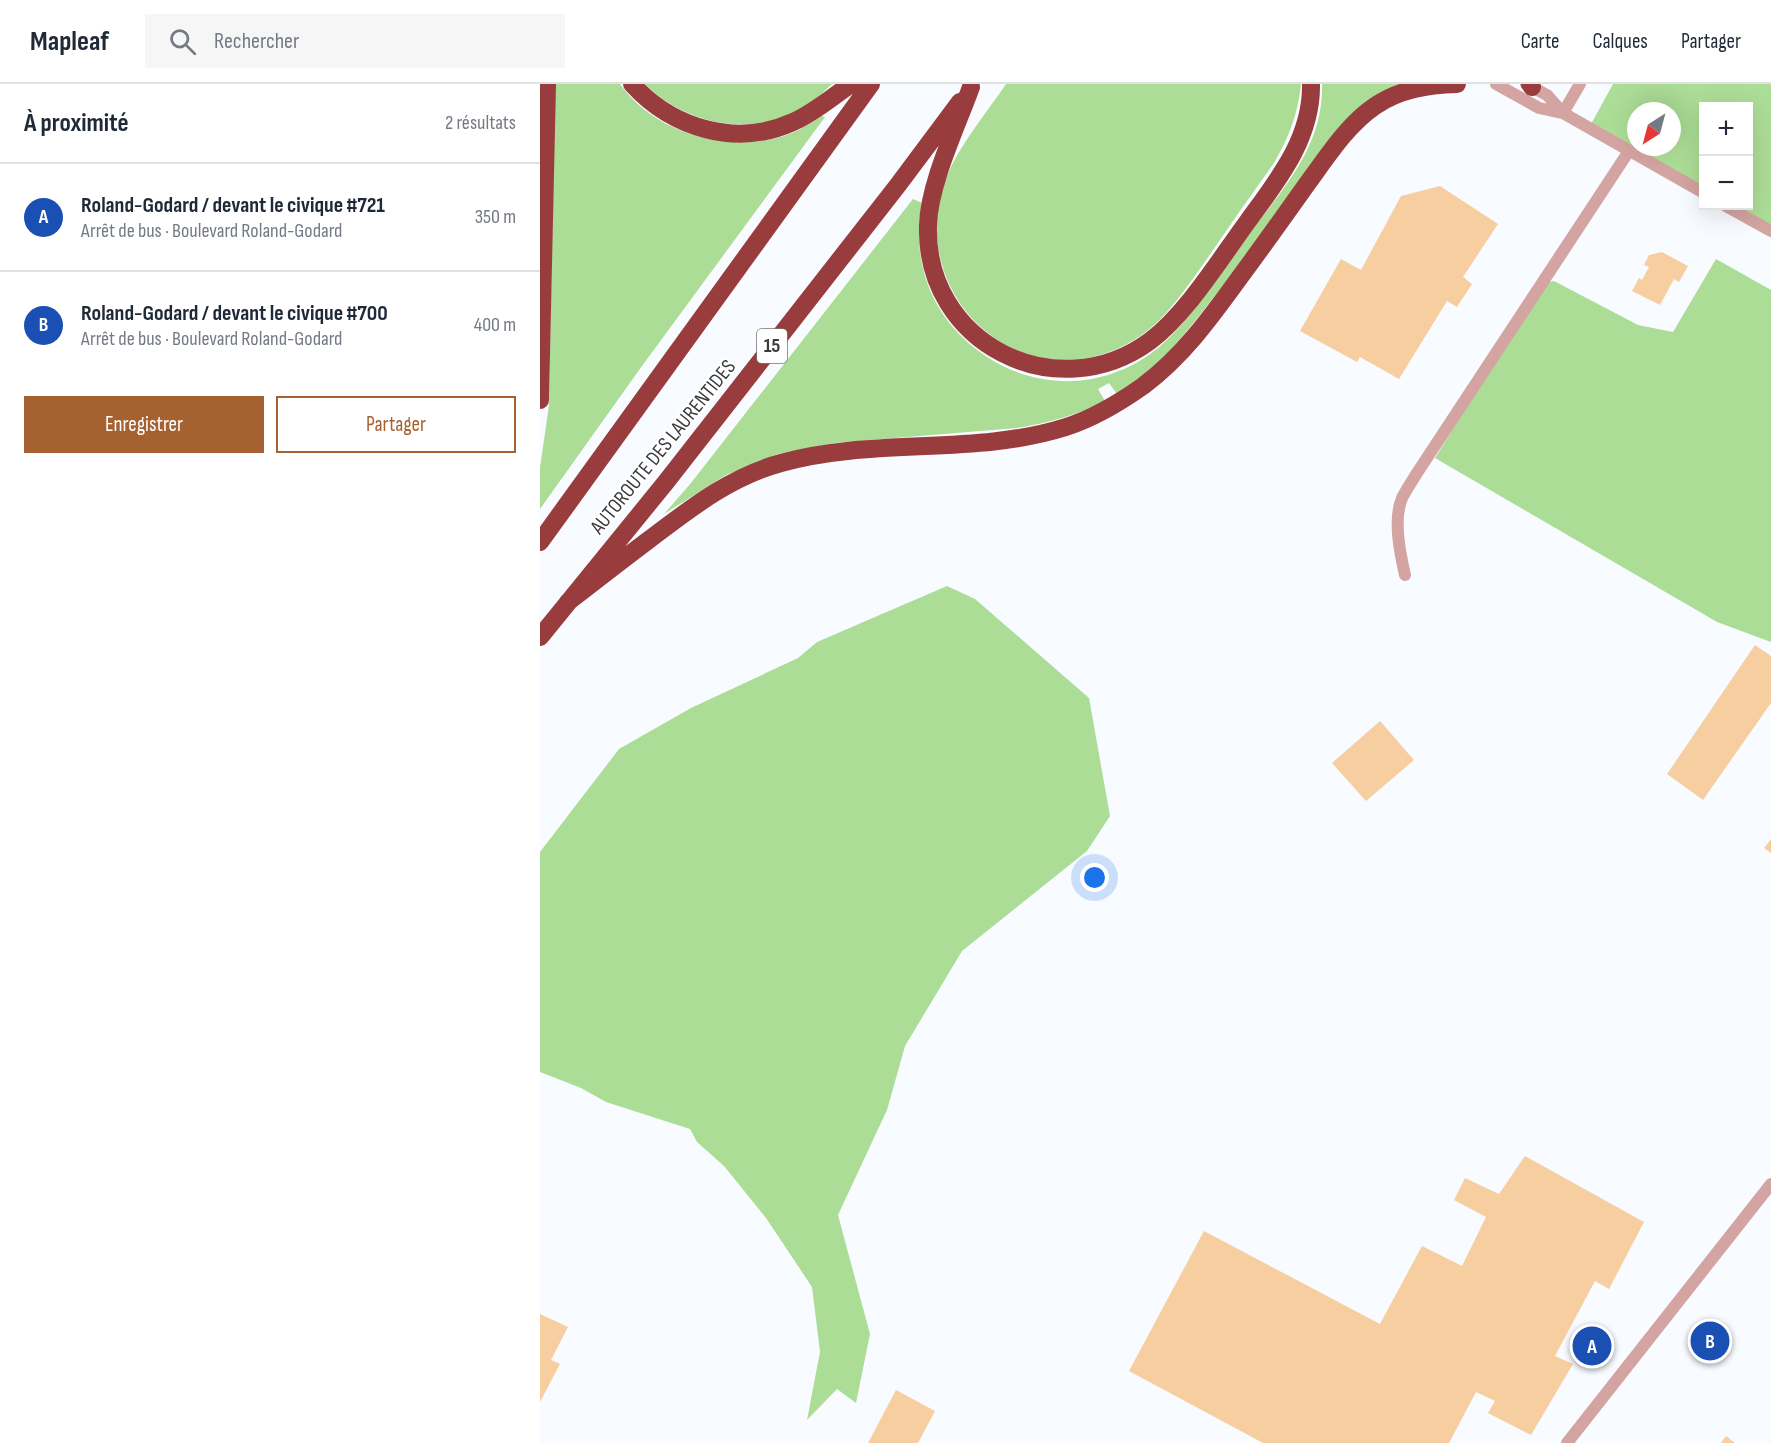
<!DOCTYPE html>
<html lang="fr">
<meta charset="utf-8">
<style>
:root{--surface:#fff;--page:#f6f6f7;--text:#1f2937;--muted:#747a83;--line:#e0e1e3;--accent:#a56230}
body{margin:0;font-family:"Sofia Sans Condensed",sans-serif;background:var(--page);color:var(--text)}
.controls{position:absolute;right:18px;top:18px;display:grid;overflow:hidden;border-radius:0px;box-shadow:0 6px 24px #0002}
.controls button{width:54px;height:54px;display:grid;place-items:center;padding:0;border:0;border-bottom:2px solid var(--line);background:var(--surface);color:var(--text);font:30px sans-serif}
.compass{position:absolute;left:1087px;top:18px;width:54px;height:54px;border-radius:50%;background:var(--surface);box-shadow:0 6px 24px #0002;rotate:216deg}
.you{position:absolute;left:555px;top:794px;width:21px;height:21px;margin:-15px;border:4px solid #fff;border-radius:50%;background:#1a73e8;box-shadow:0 0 0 9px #1a73e833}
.badge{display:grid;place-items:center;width:39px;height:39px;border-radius:50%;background:var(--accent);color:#fff;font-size:20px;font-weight:700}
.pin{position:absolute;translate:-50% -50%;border:3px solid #fff;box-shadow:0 2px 6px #0006}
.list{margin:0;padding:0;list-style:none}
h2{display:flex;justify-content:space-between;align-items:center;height:78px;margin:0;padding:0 24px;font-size:26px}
h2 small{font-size:20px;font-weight:400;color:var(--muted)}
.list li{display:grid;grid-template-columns:39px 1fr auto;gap:18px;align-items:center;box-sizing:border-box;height:108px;padding:0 24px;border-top:2px solid var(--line)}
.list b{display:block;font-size:22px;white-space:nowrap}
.list p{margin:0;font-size:20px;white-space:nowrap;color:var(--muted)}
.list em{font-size:20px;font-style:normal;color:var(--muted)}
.actions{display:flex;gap:12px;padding:18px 24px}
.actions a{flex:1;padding:14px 0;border:2px solid var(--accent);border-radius:0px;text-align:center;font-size:21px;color:var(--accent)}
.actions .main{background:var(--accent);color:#fff}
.icon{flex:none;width:33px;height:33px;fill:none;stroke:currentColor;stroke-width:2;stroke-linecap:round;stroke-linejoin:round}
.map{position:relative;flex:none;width:1231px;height:1359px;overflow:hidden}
header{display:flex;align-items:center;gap:36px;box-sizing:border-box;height:84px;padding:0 30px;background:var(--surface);border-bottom:2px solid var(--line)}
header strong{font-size:28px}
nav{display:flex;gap:33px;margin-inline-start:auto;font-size:21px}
.search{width:420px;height:54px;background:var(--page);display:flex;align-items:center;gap:15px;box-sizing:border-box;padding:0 21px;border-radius:0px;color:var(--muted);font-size:22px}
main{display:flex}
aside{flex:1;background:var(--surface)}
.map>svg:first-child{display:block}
.green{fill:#acdd96;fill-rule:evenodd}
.building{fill:#f6cea0}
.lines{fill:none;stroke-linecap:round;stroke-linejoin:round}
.minor{stroke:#d3a4a1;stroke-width:12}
.highway{stroke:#993c3e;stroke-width:18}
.labels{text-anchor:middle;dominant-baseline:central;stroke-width:4.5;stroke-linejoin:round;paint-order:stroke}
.shield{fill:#fff;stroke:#757677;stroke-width:1.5}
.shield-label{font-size:20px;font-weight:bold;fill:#3a3b3d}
.street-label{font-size:21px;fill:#3a3b3d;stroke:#fff}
</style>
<header>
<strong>Mapleaf</strong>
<div class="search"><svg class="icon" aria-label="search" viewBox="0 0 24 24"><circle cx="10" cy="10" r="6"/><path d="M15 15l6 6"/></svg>Rechercher</div>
<nav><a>Carte</a><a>Calques</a><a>Partager</a></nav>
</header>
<main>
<aside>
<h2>À proximité<small>2 résultats</small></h2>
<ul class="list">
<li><span class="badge" style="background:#1a4fb4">A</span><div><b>Roland-Godard / devant le civique #721</b><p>Arrêt de bus · Boulevard Roland-Godard</p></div><em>350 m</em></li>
<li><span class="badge" style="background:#1a4fb4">B</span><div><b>Roland-Godard / devant le civique #700</b><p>Arrêt de bus · Boulevard Roland-Godard</p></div><em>400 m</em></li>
</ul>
<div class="actions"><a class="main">Enregistrer</a><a>Partager</a></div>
</aside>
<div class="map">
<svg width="1231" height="1359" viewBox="0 0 1231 1359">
<rect width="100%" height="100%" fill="#f8fbff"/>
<path class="green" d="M15,0h65c34,48 101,67 157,54 16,-4 31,-13 45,-22l3,1 -183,249 -102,143v-41l9,-63z
M105,0h187c-6,5 -11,11 -17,16 -52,40 -126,28 -170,-16z
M466,0h295c-3,30 -12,53 -27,79 -22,31 -44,62 -65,93 -21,29 -43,65 -75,84 -100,61 -215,-26 -195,-139 7,-40 44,-83 67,-117z
M782,0h78c-56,63 -114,124 -167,189 -38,46 -64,89 -116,121l-8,-11 -11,6 7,12c-28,14 -58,22 -88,27l-183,15 -56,11 -52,21 -62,39 27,-31 222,-284 9,4c-9,47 2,94 36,130 54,56 137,66 200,15 34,-29 61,-74 88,-110 35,-47 78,-91 76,-154z
M1073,0h158v142l-35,-20h12v-100h-44l-1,81 -112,-63zM1096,27h36v36h-36z
M1176,175l55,31v352l-54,-20 -282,-164 108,-175 11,-2 84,44 35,7z
M407,502l28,13 114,99 21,118 -23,35 -125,100 -57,95 -18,64 -49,105 32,119 -14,69 -19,-14 -30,31 13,-68 -8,-65 -46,-69 -42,-52 -27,-24 -7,-13 -84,-27 -25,-14 -41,-16v-220l79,-103 72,-41 107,-50 19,-16z"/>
<path class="building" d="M900,102l58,38 -35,53 9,7 -15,23 -10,-6 -48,78 -39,-22 -3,5 -57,-31 41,-72 20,11 40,-74z
M1122,168l26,14 -9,16 -5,-3 -14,26 -28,-14 7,-13 3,2 7,-13 -5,-2 5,-10z
M1215,561l16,11v47l-68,97 -36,-26z
M840,637l34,39 -48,41 -34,-38z
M1231,755v14l-7,-5z
M985,1072l119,66 -35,67 -14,-8 -40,75 18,8 -42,71 -43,-22 7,-12 -19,-9 -27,51h-186l-134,-72 75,-140 176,93 42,-78 40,20 24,-49 -32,-17 11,-22 34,16z
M0,1230l28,13 -17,33 9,4 -20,38z
M356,1306l39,21 -17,32h-50z
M1186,1352l9,7h-14z"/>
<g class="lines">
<path class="minor" d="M956,0l43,24 23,5
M986,0l21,11 16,18 141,80
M1023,29l17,-29
M1186,122l45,25
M865,491c-5,-22 -12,-55 -3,-77 4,-8 10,-17 15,-25l212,-322
M1027,1359l204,-259"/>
<path class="highway" d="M92,0c40,44 104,64 161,38 21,-9 39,-25 58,-38
M990,0l2,3
M431,3c-14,39 -42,97 -43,138 -4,118 128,185 222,116 37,-28 70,-82 98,-120 30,-41 64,-83 63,-137
M0,316l7,-316
M0,458l331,-458
M28,518c27,-21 54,-42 82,-63 41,-31 80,-62 131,-76 93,-26 194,-7 285,-36 28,-9 53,-24 77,-41 40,-30 68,-69 97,-109 23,-31 45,-62 67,-93 20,-27 40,-59 68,-78 25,-17 53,-21 82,-22
M0,553l126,-155 232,-297 62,-83"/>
</g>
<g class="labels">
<rect class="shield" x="217" y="245" width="30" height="34" rx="4.5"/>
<g class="shield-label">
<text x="232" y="262">15</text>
</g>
<g class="street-label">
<text transform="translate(123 363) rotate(-51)">AUTOROUTE DES LAURENTIDES</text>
</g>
</g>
</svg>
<div class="controls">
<button>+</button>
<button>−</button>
</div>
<svg class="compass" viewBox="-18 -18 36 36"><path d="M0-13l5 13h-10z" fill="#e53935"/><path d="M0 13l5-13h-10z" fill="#747a83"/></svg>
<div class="you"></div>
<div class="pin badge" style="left:1052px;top:1262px;background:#1a4fb4">A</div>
<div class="pin badge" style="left:1170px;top:1257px;background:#1a4fb4">B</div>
</div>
</main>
